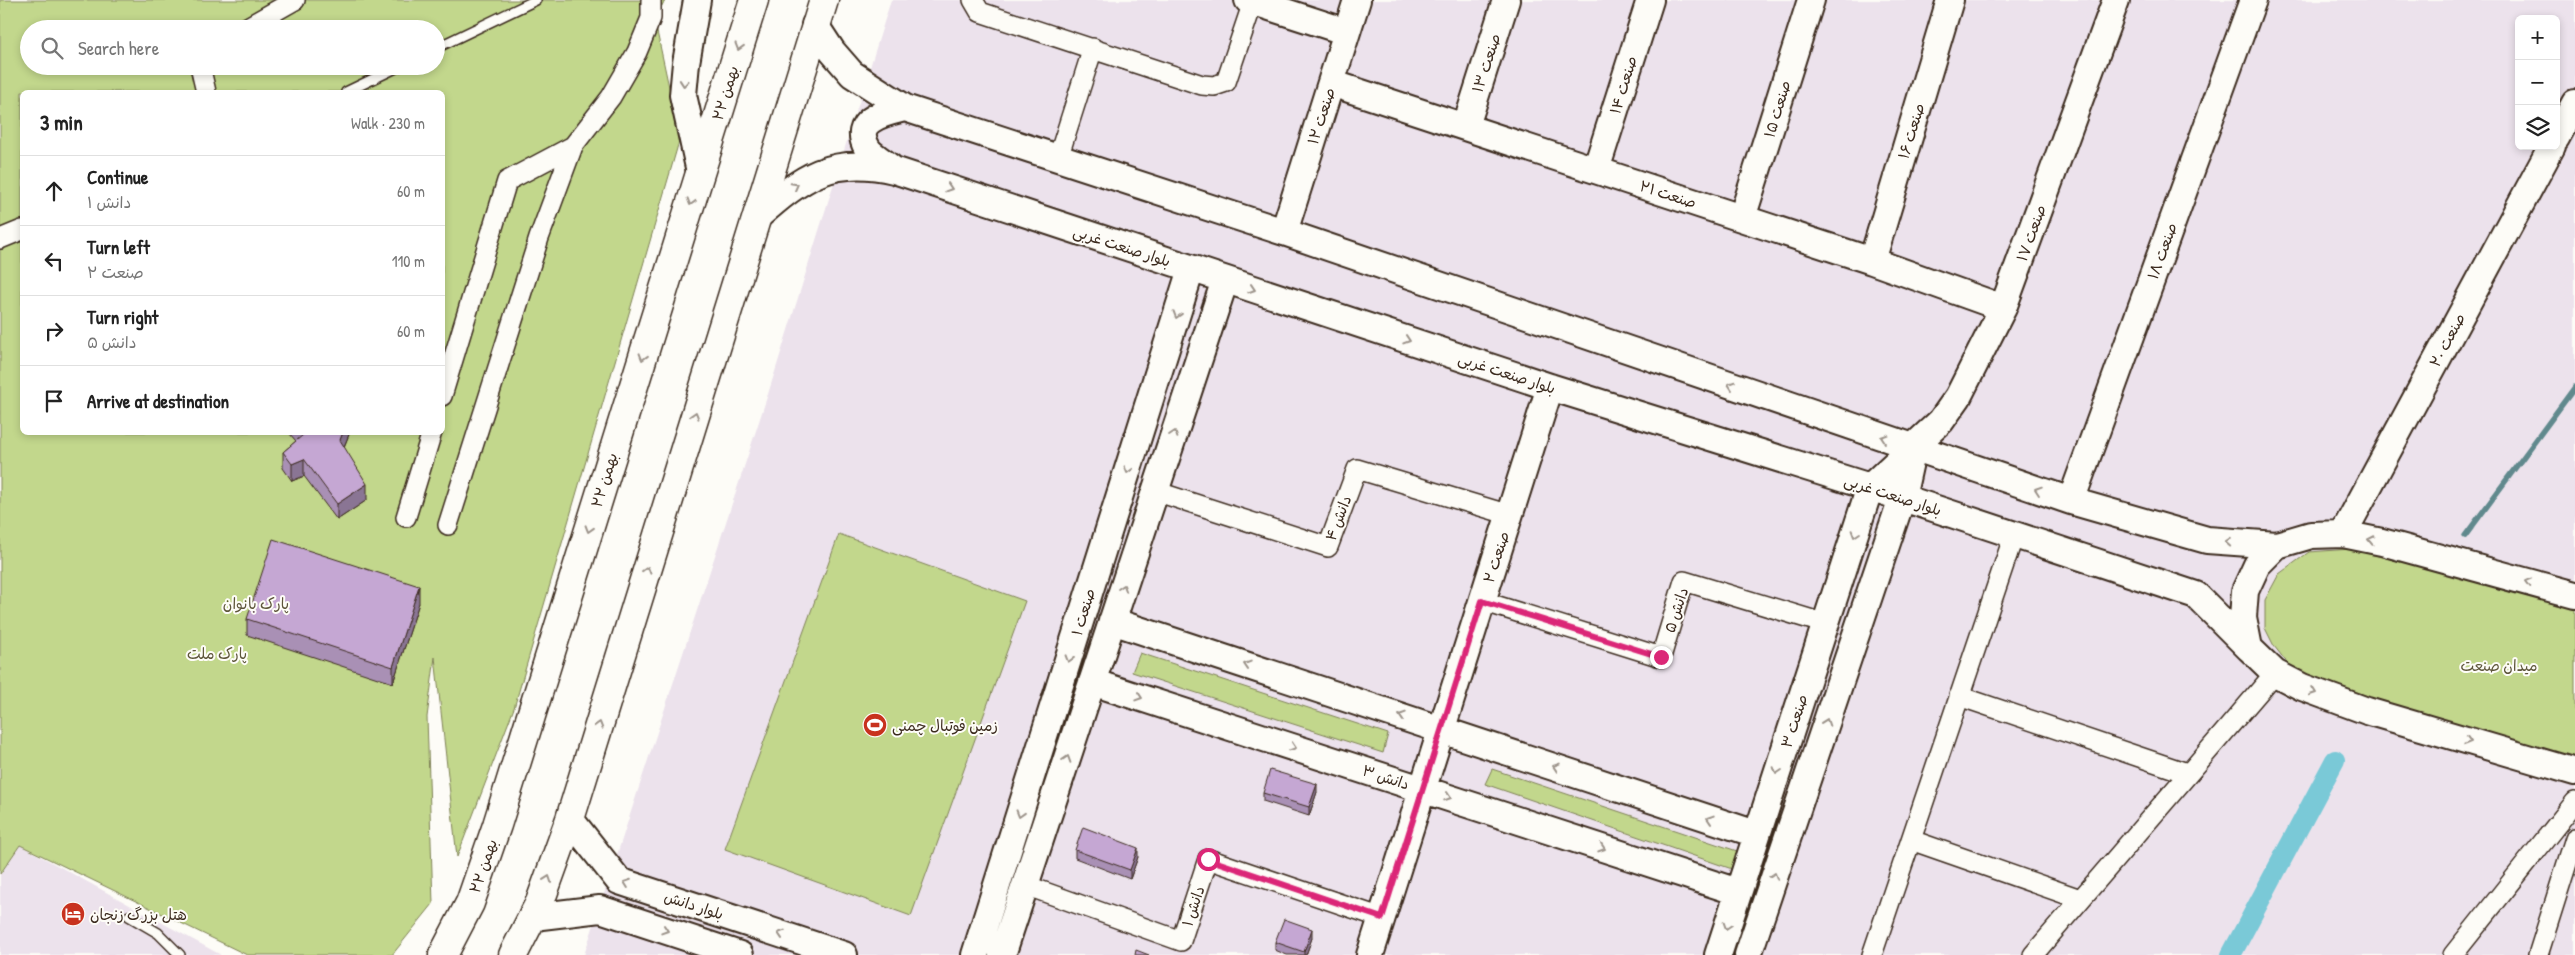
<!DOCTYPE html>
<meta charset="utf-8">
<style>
:root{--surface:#fff;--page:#f2f2f2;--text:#222;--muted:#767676;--line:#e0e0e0}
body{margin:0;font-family:"Patrick Hand","Playpen Sans Arabic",sans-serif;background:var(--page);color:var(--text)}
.controls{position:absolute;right:15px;top:15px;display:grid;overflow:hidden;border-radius:8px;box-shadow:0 2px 8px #0003}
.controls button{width:45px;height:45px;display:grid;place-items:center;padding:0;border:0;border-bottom:1px solid var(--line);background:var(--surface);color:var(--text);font:25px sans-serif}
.stop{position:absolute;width:15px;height:15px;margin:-11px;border:4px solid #db2777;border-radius:50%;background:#fff}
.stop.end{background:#db2777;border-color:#fff;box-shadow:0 1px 5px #0008}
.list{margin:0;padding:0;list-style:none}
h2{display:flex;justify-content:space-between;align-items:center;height:65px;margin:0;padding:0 20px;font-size:21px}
h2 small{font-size:16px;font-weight:400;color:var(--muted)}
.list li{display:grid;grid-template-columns:32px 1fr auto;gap:15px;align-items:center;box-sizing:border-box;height:70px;padding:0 20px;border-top:1px solid var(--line)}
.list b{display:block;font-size:19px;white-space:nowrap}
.list p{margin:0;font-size:16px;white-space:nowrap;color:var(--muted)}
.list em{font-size:16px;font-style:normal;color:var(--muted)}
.icon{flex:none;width:28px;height:28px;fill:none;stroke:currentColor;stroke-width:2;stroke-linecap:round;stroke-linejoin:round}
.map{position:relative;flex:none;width:2575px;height:955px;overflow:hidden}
.search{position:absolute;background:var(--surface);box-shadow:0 2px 8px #0003;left:20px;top:20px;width:425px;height:55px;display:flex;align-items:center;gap:12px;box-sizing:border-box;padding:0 18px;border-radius:28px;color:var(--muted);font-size:19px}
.panel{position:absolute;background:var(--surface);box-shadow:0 2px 8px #0003;left:20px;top:90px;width:425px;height:345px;border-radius:8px}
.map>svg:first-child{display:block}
.built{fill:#ece2ec;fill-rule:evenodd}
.green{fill:#c2d78c;stroke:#7e8055;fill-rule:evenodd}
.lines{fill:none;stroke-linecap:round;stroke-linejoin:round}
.stream{stroke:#61898d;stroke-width:5.5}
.canal{stroke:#7ac9d7;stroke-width:20}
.lane-casing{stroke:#3b2a1e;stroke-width:12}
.street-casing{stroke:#3b2a1e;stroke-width:22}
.secondary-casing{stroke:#3b2a1e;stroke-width:30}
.highway-casing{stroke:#3b2a1e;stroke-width:31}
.lane{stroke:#fdfcf7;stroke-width:9}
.street{stroke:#fdfcf7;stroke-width:19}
.secondary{stroke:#fdfcf7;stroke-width:26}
.highway{stroke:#fdfcf7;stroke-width:28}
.wall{fill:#a990b5;stroke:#3b2a1e}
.shaded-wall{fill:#8a7594;stroke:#3b2a1e}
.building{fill:#c5a7d3;stroke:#3b2a1e}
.oneway{stroke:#9c938a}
.route{stroke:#db2777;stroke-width:6}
.labels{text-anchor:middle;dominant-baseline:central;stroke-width:4;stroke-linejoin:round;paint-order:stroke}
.street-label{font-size:15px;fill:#3b2a1e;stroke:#fdfcf7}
.park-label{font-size:15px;fill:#5d553a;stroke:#fdfcf7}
.poi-label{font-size:15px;fill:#3b2a1e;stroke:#fdfcf7;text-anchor:start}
</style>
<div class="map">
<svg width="2575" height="955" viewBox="0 0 2575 955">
<rect width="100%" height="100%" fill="#fdfcf7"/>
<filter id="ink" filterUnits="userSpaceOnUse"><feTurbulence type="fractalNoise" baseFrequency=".02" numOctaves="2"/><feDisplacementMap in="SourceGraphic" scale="10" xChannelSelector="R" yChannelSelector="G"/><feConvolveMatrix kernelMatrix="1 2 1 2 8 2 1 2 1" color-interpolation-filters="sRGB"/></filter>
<g filter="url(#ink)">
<path class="built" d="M891,0h1684v955h-1991l184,-561zM2519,19h37v127h-37z
M20,845l201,110h-221v-82z"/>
<path class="green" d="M0,0h665l-59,112 50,-85 24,111 -166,570 -57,149 -22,-200 -8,60 6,187 -41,51h-145l-227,-110 -20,29zM29,29h407v37h-407zM22,92h420v340h-420z
M839,534l186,67 -114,315 -186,-67z
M2351,549l224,57v155l-54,-12 -225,-75 -22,-28 -9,-18v-28l14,-26 30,-22z
M1140,653l248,81 -5,19 -251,-81z
M1492,769l248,83 -5,18 -250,-86z"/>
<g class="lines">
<path class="stream" d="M2465,536l110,-149"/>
<path class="canal" d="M2231,955l104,-195"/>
<g class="lane-casing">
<path id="lane" d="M436,48l100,-48
M346,92l54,-26
M129,916l29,17 22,22"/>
</g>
<g class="street-casing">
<path id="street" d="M973,0l7,12 222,73 12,1 12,-4 27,-80
M244,29l51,-29
M200,66l6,26
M1058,158l35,-110
M0,239l22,-9
M442,396l65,-215 66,-35
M1155,491l173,56 29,-78 153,46
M406,517l26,-85
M448,525l91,-287 34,-92 38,-49 26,-45 14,-34v-18
M1482,601l179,56 23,-76 142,43
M1959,696l228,77
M1911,840l169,59
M1025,885l156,56 27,-82 174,59
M1872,955l142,-420
M2033,955l242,-282
M2453,955l122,-153
M2538,955l37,-117"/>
</g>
<g class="secondary-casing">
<path id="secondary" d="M697,0l-11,63 -3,32 17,77
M1248,0l99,32
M815,25l17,26 20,23 53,34 379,124 787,269 136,39 70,5
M1331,83l541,178 131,47
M1466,126l40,-126
M2556,138l19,-35
M891,168c-7,-6 -20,-13 -24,-20 -16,-29 18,-35 38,-40
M1596,170l54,-170
M757,217c45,-40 75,-62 137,-47l656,217 320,100 326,108 53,53
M1742,218l69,-218
M1284,232l73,-232
M1872,261l78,-261
M2071,501l182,-501
M2343,534l209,-388
M2575,595l-193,-53 -39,-8 -32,1 -34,10 -20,20 -12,26 -2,26 6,31 26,25 27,14 65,24 208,61
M1112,621l644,213
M1092,682l646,210
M570,819l49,62 225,74
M533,917l67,-8 140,46
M975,955l216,-686
M1002,955l223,-675
M1370,955l180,-568
M1718,955l152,-468 71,-66 17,-24 45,-89 113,-308
M1748,955l154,-457 11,-50"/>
</g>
<g class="highway-casing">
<path id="highway" d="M443,955l27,-52 27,-78 257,-825
M513,955l27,-53 30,-83 254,-819"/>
</g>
<use href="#lane" class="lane"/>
<use href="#street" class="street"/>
<use href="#secondary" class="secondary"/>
<use href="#highway" class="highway"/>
</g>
<path class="wall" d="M350,432l-6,15 23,53 -30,20 -33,-44 -12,5 -9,-13v-16l13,-11 -7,-8z
M419,603l-26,80 -146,-48v-16z
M1317,792l-8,24 -46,-15v-8z
M1075,850l63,7 -8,22 -55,-21z
M1312,938l-6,17h-19l-12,-5v-8z"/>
<path class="shaded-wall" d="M343,432h7l-10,24v-16z
M304,459v17l-12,5v-17z
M367,484v16l-30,20v-16z
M419,586v17l-26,80v-16z
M1317,784v8l-8,24v-9z
M1138,848v9l-8,22v-9z
M1312,929v9l-6,17h-2v-3z"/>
<path class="building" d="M301,432h42l-3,8 27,44 -30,20 -33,-45 -12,5 -9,-12 20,-17z
M273,539l146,47 -26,81 -146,-48z
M1270,770l47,14 -8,23 -46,-14z
M1083,827l55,21 -8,22 -55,-20z
M1284,919l28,10 -8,23 -29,-10z
M1136,950l13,5h-14z"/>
<defs><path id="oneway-chevron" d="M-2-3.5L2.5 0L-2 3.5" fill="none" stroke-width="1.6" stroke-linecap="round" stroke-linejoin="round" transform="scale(1.25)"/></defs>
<g class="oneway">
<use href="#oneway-chevron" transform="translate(739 47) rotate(107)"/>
<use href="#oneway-chevron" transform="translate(684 83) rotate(95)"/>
<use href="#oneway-chevron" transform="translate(795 186) rotate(-28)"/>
<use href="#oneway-chevron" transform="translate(949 188) rotate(18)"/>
<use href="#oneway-chevron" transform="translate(691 202) rotate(107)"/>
<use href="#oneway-chevron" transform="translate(1252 289) rotate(18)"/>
<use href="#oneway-chevron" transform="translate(1177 315) rotate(107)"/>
<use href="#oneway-chevron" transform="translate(1407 340) rotate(18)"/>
<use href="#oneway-chevron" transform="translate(643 357) rotate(107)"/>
<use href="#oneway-chevron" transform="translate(1731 385) rotate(-161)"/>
<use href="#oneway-chevron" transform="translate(695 415) rotate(-73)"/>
<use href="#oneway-chevron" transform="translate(1174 434) rotate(-72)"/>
<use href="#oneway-chevron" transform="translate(1884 438) rotate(-161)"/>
<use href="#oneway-chevron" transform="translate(1128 470) rotate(107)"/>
<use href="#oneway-chevron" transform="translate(2038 490) rotate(-161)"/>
<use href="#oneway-chevron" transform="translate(589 529) rotate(107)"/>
<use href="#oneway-chevron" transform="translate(1855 534) rotate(108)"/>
<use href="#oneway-chevron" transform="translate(2371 540) rotate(-168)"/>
<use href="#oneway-chevron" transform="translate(2228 542) rotate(-176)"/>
<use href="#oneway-chevron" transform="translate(647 570) rotate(-73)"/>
<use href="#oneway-chevron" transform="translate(2528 582) rotate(-165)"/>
<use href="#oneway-chevron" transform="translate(1123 588) rotate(-72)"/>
<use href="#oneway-chevron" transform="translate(1069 659) rotate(107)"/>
<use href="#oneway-chevron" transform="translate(1247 665) rotate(-162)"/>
<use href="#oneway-chevron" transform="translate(2313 692) rotate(20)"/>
<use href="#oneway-chevron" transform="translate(1139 697) rotate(18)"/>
<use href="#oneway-chevron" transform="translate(1402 716) rotate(-162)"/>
<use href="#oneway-chevron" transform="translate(1826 722) rotate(-71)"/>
<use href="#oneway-chevron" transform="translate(599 725) rotate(-73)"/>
<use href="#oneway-chevron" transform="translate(2468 741) rotate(16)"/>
<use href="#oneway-chevron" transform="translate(1293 747) rotate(18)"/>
<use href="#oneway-chevron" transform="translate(1067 759) rotate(-72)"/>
<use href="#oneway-chevron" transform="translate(1556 767) rotate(-162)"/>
<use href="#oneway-chevron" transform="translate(1777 771) rotate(108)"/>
<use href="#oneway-chevron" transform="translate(1448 797) rotate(18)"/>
<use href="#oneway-chevron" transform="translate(1020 814) rotate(107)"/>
<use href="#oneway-chevron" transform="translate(1710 819) rotate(-162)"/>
<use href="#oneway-chevron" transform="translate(1602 848) rotate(18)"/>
<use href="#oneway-chevron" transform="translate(1774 876) rotate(-72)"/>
<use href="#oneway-chevron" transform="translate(548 879) rotate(-71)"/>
<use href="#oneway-chevron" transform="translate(627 883) rotate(-160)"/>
<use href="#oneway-chevron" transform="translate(1727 926) rotate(108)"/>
<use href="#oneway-chevron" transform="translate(665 930) rotate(18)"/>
<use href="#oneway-chevron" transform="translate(781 934) rotate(-162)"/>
</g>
</g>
<g class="lines" filter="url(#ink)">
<path class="route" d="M1208,859l174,59 100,-317 179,56"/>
</g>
<defs>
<g id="stadium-disc" transform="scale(1.25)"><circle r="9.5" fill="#c8321e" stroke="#fdfcf7"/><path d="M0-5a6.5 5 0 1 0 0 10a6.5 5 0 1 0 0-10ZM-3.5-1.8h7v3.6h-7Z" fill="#fff"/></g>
<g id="hotel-disc" transform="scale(1.25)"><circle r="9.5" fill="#c8321e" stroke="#fdfcf7"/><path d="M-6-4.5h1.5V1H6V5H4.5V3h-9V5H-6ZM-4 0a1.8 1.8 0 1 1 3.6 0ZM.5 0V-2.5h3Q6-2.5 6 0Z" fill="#fff"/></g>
</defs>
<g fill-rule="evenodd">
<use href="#stadium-disc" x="875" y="725"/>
<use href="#hotel-disc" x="73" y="914"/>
</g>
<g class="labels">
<g class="street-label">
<text transform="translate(1486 63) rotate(-72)">صنعت ۱۳</text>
<text transform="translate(1623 85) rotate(-73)">صنعت ۱۴</text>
<text transform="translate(725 93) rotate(-73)">۲۲ بهمن</text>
<text transform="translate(1777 109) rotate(-73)">صنعت ۱۵</text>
<text transform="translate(1321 116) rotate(-72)">صنعت ۱۲</text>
<text transform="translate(1911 131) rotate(-73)">صنعت ۱۶</text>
<text transform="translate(1668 194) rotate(18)">صنعت ۲۱</text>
<text transform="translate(2031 233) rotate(-70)">صنعت ۱۷</text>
<text transform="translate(1122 246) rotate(18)">بلوار صنعت غربی</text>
<text transform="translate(2162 251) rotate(-70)">صنعت ۱۸</text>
<text transform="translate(2447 340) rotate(-62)">صنعت ۲۰</text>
<text transform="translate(1507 373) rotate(18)">بلوار صنعت غربی</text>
<text transform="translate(604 480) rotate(-73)">۲۲ بهمن</text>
<text transform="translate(1893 495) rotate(18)">بلوار صنعت غربی</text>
<text transform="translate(1338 518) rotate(-69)">دانش ۴</text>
<text transform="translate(1496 557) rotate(-72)">صنعت ۲</text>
<text transform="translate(1676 610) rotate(-72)">دانش ۵</text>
<text transform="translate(1083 612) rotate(-73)">صنعت ۱</text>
<text transform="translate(1794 721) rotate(-72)">صنعت ۳</text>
<text transform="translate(1386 777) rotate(18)">دانش ۳</text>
<text transform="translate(483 866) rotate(-71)">۲۲ بهمن</text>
<text transform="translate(694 905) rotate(18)">بلوار دانش</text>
<text transform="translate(1193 906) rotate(-72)">دانش ۱</text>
</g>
<g class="park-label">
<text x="256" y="603">پارک بانوان</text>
<text x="217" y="653">پارک ملت</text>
<text x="2499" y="665">میدان صنعت</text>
</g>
<g class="poi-label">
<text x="892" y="725">زمین فوتبال چمنی</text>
<text x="90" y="914">هتل بزرگ زنجان</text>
</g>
</g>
</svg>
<div class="controls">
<button>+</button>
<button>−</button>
<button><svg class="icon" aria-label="layers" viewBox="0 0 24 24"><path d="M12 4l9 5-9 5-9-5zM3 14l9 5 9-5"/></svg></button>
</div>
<div class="stop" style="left:1208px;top:859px"></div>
<div class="stop end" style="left:1661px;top:657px"></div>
<div class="search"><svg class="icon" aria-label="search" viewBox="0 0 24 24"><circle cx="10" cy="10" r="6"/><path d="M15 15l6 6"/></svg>Search here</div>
<section class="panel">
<h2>3 min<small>Walk · 230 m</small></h2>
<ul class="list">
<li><svg class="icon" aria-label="ahead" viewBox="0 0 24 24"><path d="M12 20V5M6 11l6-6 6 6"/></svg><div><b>Continue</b><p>دانش ۱</p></div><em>60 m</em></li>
<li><svg class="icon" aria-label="left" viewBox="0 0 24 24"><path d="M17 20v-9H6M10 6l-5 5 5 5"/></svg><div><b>Turn left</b><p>صنعت ۲</p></div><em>110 m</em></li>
<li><svg class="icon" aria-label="right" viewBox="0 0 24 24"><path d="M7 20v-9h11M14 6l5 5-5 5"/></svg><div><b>Turn right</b><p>دانش ۵</p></div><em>60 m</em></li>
<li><svg class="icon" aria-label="arrive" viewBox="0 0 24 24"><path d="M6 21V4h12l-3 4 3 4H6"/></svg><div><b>Arrive at destination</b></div></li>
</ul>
</section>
</div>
